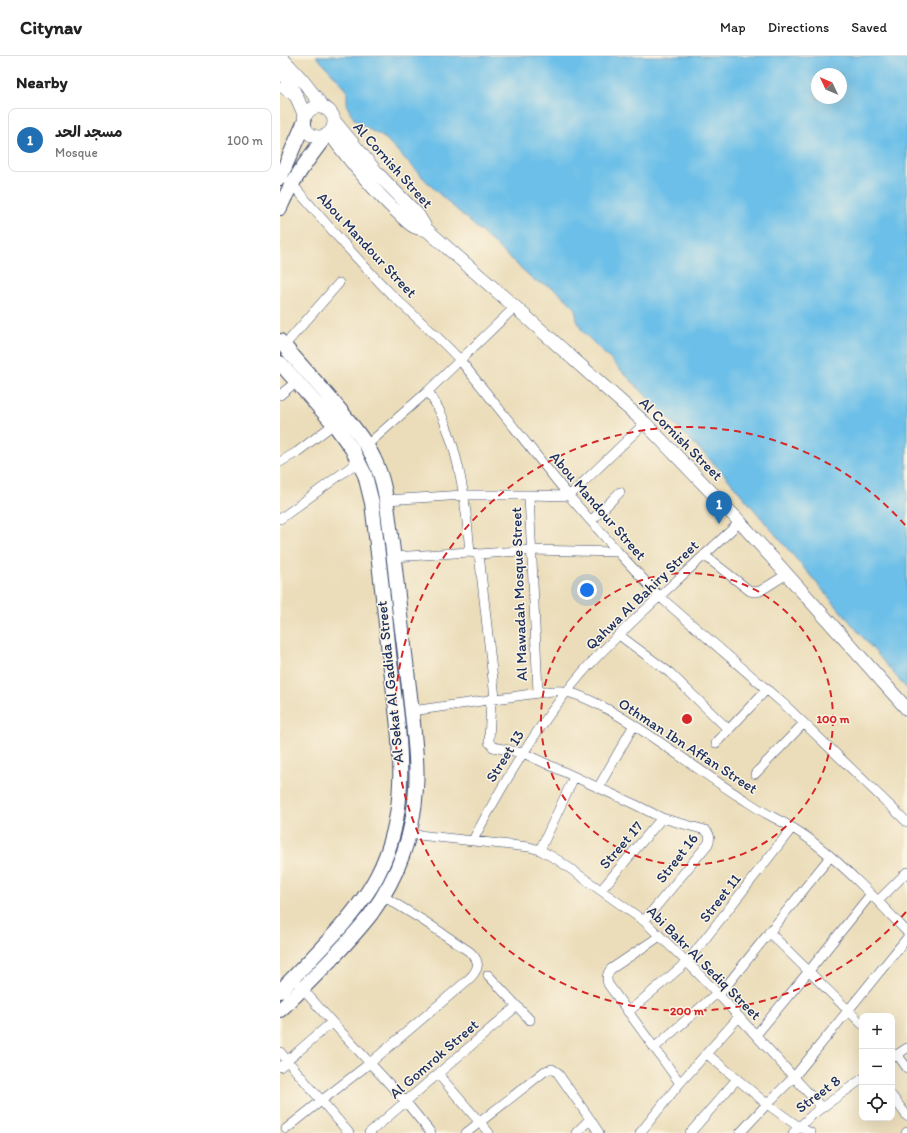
<!DOCTYPE html>
<meta charset="utf-8">
<style>
:root{--surface:#fff;--page:#f2f2f2;--text:#222;--muted:#767676;--line:#e0e0e0;--accent:#1f6fb2}
body{margin:0;font-family:Itim,"Playpen Sans Arabic",sans-serif;background:var(--page);color:var(--text)}
.controls{position:absolute;right:12px;bottom:12px;display:grid;overflow:hidden;border-radius:8px;box-shadow:0 4px 16px #0002}
.controls button{width:36px;height:36px;display:grid;place-items:center;padding:0;border:0;border-bottom:1px solid var(--line);background:var(--surface);color:var(--text);font:20px sans-serif}
.compass{position:absolute;left:531px;top:12px;width:36px;height:36px;border-radius:50%;background:var(--surface);box-shadow:0 4px 16px #0002;rotate:314deg}
.you{position:absolute;left:307px;top:534px;width:14px;height:14px;margin:-10px;border:3px solid #fff;border-radius:50%;background:#1a73e8;box-shadow:0 0 0 6px #1a73e833}
.badge{display:grid;place-items:center;width:26px;height:26px;border-radius:50%;background:var(--accent);color:#fff;font-size:13px;font-weight:700}
.pin{position:absolute;translate:-50% -33px;filter:drop-shadow(0 1px 2px #0008)}
.pin::after{content:'';position:absolute;top:21px;width:14px;height:12px;background:inherit;clip-path:polygon(0 0,100% 0,50% 100%)}
.list{margin:0;padding:0;list-style:none}
h2{display:flex;justify-content:space-between;align-items:center;height:52px;margin:0;padding:0 16px;font-size:17px}
h2 small{font-size:13px;font-weight:400;color:var(--muted)}
.list li{display:grid;grid-template-columns:26px 1fr auto;gap:12px;align-items:center;box-sizing:border-box;height:64px;margin:0 8px 8px;padding:0 8px;border:1px solid var(--line);border-radius:8px}
.list b{display:block;font-size:15px;white-space:nowrap}
.list p{margin:0;font-size:13px;white-space:nowrap;color:var(--muted)}
.list em{font-size:13px;font-style:normal;color:var(--muted)}
.icon{flex:none;width:22px;height:22px;fill:none;stroke:currentColor;stroke-width:2;stroke-linecap:round;stroke-linejoin:round}
.map{position:relative;flex:none;width:627px;height:1077px;overflow:hidden}
header{display:flex;align-items:center;gap:24px;box-sizing:border-box;height:56px;padding:0 20px;background:var(--surface);border-bottom:1px solid var(--line)}
header strong{font-size:19px}
nav{display:flex;gap:22px;margin-inline-start:auto;font-size:14px}
main{display:flex}
aside{flex:1;background:var(--surface)}
.map>svg:first-child{display:block}
.water{fill:#6cbfe8;stroke:#4477a3;fill-rule:evenodd}
.lines{fill:none;stroke-linecap:round;stroke-linejoin:round}
.street-casing{stroke:#3a496c;stroke-width:10}
.secondary-casing{stroke:#3a496c;stroke-width:14}
.primary-casing{stroke:#3a496c;stroke-width:16}
.street{stroke:#fff;stroke-width:9}
.secondary{stroke:#fff;stroke-width:13}
.primary{stroke:#fff;stroke-width:14}
.ring{fill:none;stroke:#d62828;stroke-width:2;stroke-dasharray:7 5}
.labels{text-anchor:middle;dominant-baseline:central;stroke-width:3;stroke-linejoin:round;paint-order:stroke}
.street-label{font-size:15px;fill:#1b2f5e;stroke:#fcf5e5}
.centre{fill:#d62828;stroke:#fcf5e5;stroke-width:2}
.ring-label{font-size:12px;text-anchor:middle;font-weight:bold;fill:#d62828;stroke:#fcf5e5;stroke-width:3;stroke-linejoin:round;paint-order:stroke}
</style>
<header>
<strong>Citynav</strong>
<nav><a>Map</a><a>Directions</a><a>Saved</a></nav>
</header>
<main>
<aside>
<h2>Nearby<small></small></h2>
<ul class="list">
<li><span class="badge">1</span><div><b>مسجد الحد</b><p>Mosque</p></div><em>100 m</em></li>
</ul>
</aside>
<div class="map">
<svg width="627" height="1077" viewBox="0 0 627 1077">
<rect width="100%" height="100%" fill="#fcf5e5"/>
<filter id="ink" filterUnits="userSpaceOnUse"><feTurbulence type="fractalNoise" baseFrequency=".025" numOctaves="2"/><feDisplacementMap in="SourceGraphic" scale="8" xChannelSelector="R" yChannelSelector="G"/><feConvolveMatrix kernelMatrix="1 2 1 2 8 2 1 2 1" color-interpolation-filters="sRGB"/></filter>
<filter id="wash" filterUnits="userSpaceOnUse"><feTurbulence type="fractalNoise" baseFrequency=".012" numOctaves="4" result="noise"/><feDisplacementMap in="SourceGraphic" scale="16" xChannelSelector="R" yChannelSelector="G"/><feGaussianBlur stdDeviation="0.9" result="paint"/><feColorMatrix in="noise" values="0 0 0 0 0 0 0 0 0 0 0 0 0 0 0 0 0 1.4 0 .05"/><feComposite in="paint" operator="in"/></filter>
<g filter="url(#wash)">
<rect width="100%" height="100%" fill="#ebddb9"/>
<path class="water" d="M36,0h591v633l-184,-216 -141,-142 -5,-11 -2,-12c-7,-7 -16,-17 -26,-22 -5,-2 -10,-3 -15,-6l-99,-90 -49,-51 -8,-5 -10,-5 -14,-10 -7,-13v-14l-7,-10zM537,18h24v24h-24z"/>
</g>
<g filter="url(#ink)">
<g class="lines">
<g class="street-casing">
<path id="street" d="M0,31l16,11
M12,128c32,37 63,74 98,109 23,22 48,43 70,67l109,136 49,56 41,44 127,110 121,116
M4,290l55,-63
M148,335c5,9 11,17 15,27 18,42 23,89 27,134
M0,339l16,-13
M87,389l61,-54 87,-84
M0,406l17,-10 37,-28
M249,439l9,197
M106,444l78,-5h65l40,1 76,-73
M0,463l79,-58
M311,465l29,-29
M199,498l16,144
M424,499l46,36 5,1 5,-1 27,-17
M114,501l76,-5 9,2 52,-4 87,2
M339,579l51,38 59,57
M211,643l-2,43 4,5 30,6 113,52 26,13 43,12c5,4 6,8 3,14l-64,77
M132,655l140,-20c5,0 11,-1 15,1 14,3 29,11 42,18 46,26 87,59 131,87 11,7 21,14 31,19 15,8 29,15 42,26 34,26 64,58 94,90
M436,687l51,-54
M475,718l49,-51
M318,732l36,-63
M129,778l120,13 11,3 18,10 86,61 43,41 32,33 103,113
M193,784c31,-58 65,-116 109,-167 20,-23 42,-43 64,-64 31,-29 63,-58 94,-87
M260,794l34,-73
M321,834l61,-72
M598,845l29,-29
M489,876l93,92
M380,880l-49,33c-4,4 -5,8 -3,15l72,99
M208,919l42,45
M19,929l33,37 74,80 25,31
M439,939l111,-138
M348,956l59,-50 105,-134
M476,979l53,-64 62,-77
M374,992l63,-55
M0,996l69,81
M427,998l60,50 32,23 12,6
M617,998l10,14
M612,1002l15,-10
M0,1011l52,-45
M158,1018l51,59
M612,1040l15,20
M6,1073l35,-28 49,-38 99,-84c10,-10 12,-17 1,-27l-46,-31 -41,-25
M89,1077l148,-127
M186,1077l79,-62 7,-2 5,3 33,47 9,14
M296,1077l14,-14
M360,1077l40,-50 59,-66
M410,1077l47,-54
M460,1077l27,-29 27,-27 113,-139
M513,1077l20,-19 49,-35
M626,1077l1,-1"/>
</g>
<g class="secondary-casing">
<path id="secondary" d="M0,0l23,25 21,27
M0,15c12,13 19,30 25,46
M24 66a15 15 0 1 1 30 0a15 15 0 1 1-30 0Z
M55,66l43,52 40,41 9,15 88,77 130,116 95,99 167,187
M50,78c20,27 41,54 66,77 6,5 12,13 19,16 4,2 8,2 12,3"/>
</g>
<g class="primary-casing">
<path id="primary" d="M0,122l24,-55
M0,152c11,-26 28,-49 45,-71
M0,285c21,25 44,49 64,74 11,14 23,28 30,44 11,22 13,46 16,69 4,29 7,58 10,87 5,36 9,72 13,108 2,22 5,43 3,65 -2,45 -18,89 -45,126 -10,13 -21,25 -32,37 -19,20 -38,40 -59,59
M0,307l54,61 18,25 13,26 7,28c6,50 12,100 17,150 9,76 25,152 -12,223 -13,25 -31,46 -51,67 -15,16 -30,32 -46,48"/>
</g>
<use href="#street" class="street"/>
<use href="#secondary" class="secondary"/>
<use href="#primary" class="primary"/>
</g>
</g>
<g class="ring">
<circle cx="407" cy="663" r="146"/>
<path d="M626 856A292 292 0 1 1 626 470"/>
</g>
<g class="labels">
<g class="street-label">
<text transform="translate(113 109) rotate(48)">Al Cornish Street</text>
<text transform="translate(87 189) rotate(47)">Abou Mandour Street</text>
<text transform="translate(401 383) rotate(45)">Al Cornish Street</text>
<text transform="translate(318 450) rotate(49)">Abou Mandour Street</text>
<text transform="translate(239 538) rotate(-92)">Al Mawadah Mosque Street</text>
<text transform="translate(362 539) rotate(-44)">Qahwa Al Bahiry Street</text>
<text transform="translate(110 626) rotate(-96)">Al Sekat Al Gadida Street</text>
<text transform="translate(408 690) rotate(33)">Othman Ibn Affan Street</text>
<text transform="translate(225 700) rotate(-58)">Street 13</text>
<text transform="translate(341 789) rotate(-49)">Street 17</text>
<text transform="translate(397 802) rotate(-52)">Street 16</text>
<text transform="translate(440 842) rotate(-52)">Street 11</text>
<text transform="translate(424 907) rotate(45)">Abi Bakr Al Sediq Street</text>
<text transform="translate(154 1003) rotate(-41)">Al Gomrok Street</text>
<text transform="translate(538 1038) rotate(-37)">Street 8</text>
</g>
</g>
<circle cx="407" cy="663" r="6" class="centre"/>
<g class="ring-label">
<text x="553" y="667">100 m</text>
<text x="407" y="959">200 m</text>
</g>
</svg>
<div class="controls">
<button>+</button>
<button>−</button>
<button><svg class="icon" aria-label="locate" viewBox="0 0 24 24"><circle cx="12" cy="12" r="6"/><path d="M12 2v4M12 18v4M2 12h4M18 12h4"/></svg></button>
</div>
<svg class="compass" viewBox="-18 -18 36 36"><path d="M0-13l5 13h-10z" fill="#e53935"/><path d="M0 13l5-13h-10z" fill="#767676"/></svg>
<div class="you"></div>
<div class="pin badge" style="left:439px;top:468px">1</div>
</div>
</main>
